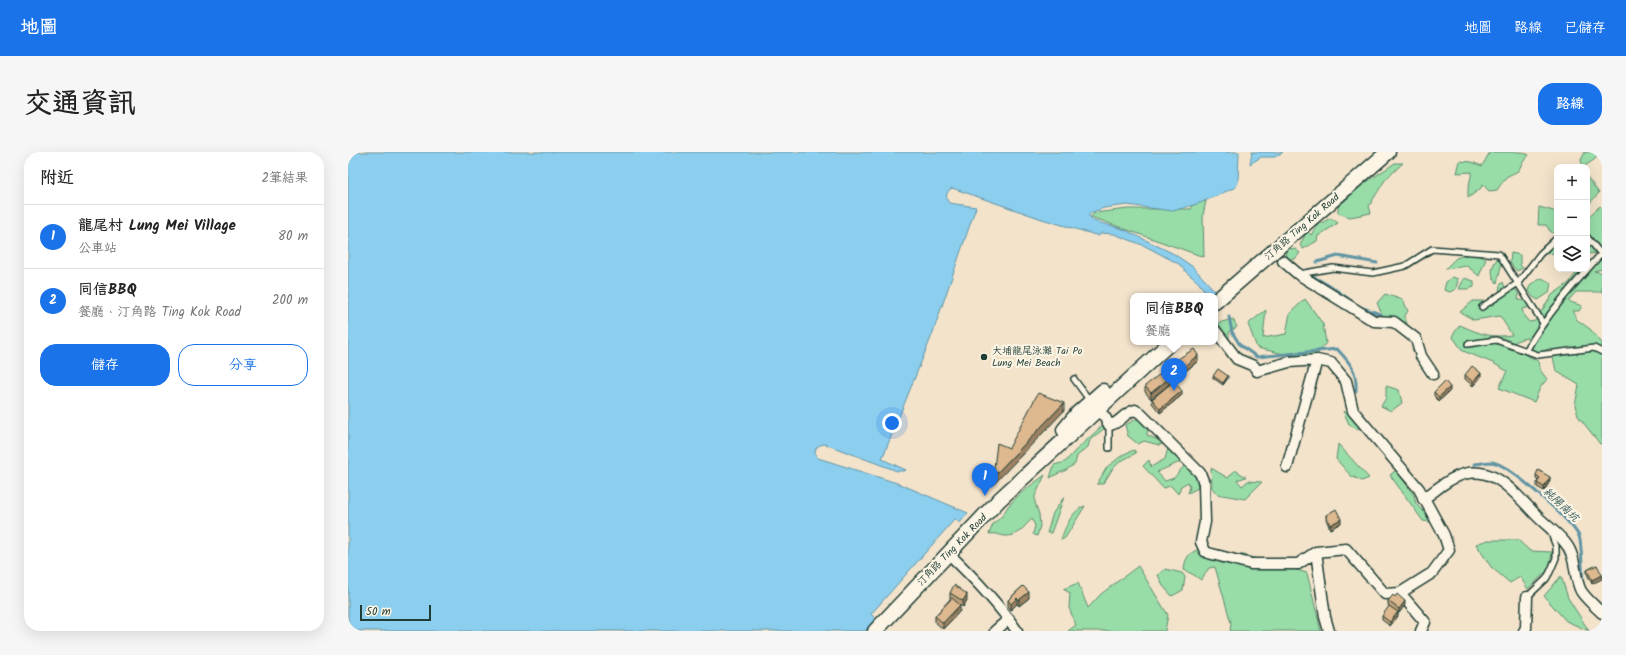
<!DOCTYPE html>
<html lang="zh-TW">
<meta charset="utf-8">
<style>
:root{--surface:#fff;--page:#f6f6f6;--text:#222;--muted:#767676;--line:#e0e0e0;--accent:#1a73e8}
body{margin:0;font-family:Kalam,"LXGW WenKai TC",sans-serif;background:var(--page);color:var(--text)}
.controls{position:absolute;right:12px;top:12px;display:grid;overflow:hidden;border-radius:8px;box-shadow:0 4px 16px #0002}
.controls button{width:36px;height:36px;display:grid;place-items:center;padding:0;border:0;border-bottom:1px solid var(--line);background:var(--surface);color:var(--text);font:20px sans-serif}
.scale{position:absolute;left:12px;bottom:10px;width:71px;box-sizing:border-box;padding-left:4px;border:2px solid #1f3d34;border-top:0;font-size:11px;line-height:14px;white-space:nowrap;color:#1f3d34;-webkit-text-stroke:3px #fcf5e5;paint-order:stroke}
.you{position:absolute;left:544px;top:271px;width:14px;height:14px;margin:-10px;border:3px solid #fff;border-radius:50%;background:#1a73e8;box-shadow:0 0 0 6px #1a73e833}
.badge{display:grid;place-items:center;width:26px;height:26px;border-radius:50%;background:var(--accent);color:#fff;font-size:13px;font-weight:700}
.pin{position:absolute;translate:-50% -33px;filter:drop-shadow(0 1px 2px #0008)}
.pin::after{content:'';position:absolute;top:21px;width:14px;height:12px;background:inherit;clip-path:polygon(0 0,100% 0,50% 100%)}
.popup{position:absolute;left:782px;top:141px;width:88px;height:52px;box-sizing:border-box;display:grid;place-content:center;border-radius:8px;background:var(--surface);filter:drop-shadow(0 1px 3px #0005);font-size:13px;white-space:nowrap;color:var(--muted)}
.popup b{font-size:15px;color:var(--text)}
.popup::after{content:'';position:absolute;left:50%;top:100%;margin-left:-8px;border:8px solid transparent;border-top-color:var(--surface)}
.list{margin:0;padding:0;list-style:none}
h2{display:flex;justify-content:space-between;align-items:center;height:52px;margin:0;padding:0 16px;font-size:17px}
h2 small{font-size:13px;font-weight:400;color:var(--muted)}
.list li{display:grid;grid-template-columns:26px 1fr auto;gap:12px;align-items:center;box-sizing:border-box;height:64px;padding:0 16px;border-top:1px solid var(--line)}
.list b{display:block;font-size:15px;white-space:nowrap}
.list p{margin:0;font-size:13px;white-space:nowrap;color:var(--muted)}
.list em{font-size:13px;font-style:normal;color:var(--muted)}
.actions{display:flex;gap:8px;padding:12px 16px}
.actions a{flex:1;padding:9px 0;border:1px solid var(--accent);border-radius:16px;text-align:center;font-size:14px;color:var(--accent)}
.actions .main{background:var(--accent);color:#fff}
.icon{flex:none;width:22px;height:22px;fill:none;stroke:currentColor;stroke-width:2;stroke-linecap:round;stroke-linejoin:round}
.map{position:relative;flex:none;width:1254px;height:479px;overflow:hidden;border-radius:16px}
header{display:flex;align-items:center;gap:24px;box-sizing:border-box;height:56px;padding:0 20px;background:var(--accent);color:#fff}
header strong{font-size:19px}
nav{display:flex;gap:22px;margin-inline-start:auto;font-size:14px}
.intro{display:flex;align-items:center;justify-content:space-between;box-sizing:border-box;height:96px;padding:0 24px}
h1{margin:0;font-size:28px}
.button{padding:10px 18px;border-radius:16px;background:var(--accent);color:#fff;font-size:14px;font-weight:700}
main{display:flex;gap:24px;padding:0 24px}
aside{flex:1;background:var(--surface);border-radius:16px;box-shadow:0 4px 16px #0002}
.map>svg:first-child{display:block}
.green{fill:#98dca8;stroke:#5c8c6e}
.water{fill:#8cceee;stroke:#6094a4}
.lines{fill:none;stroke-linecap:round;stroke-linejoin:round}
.stream{stroke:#6094a4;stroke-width:3}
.lane-casing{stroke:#1f3d34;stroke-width:8}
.street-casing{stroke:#1f3d34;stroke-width:13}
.secondary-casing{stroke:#1f3d34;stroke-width:17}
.lane{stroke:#fcf5e5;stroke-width:5}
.street{stroke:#fcf5e5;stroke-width:10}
.secondary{stroke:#fcf5e5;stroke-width:14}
.wall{fill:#bf9e7b;stroke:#1f3d34}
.shaded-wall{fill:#9b8164;stroke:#1f3d34}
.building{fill:#deb88f;stroke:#1f3d34}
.poi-dot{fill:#1f3d34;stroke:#fcf5e5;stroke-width:1.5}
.labels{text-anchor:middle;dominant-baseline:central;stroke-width:4;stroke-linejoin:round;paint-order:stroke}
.street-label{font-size:10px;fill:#1f3d34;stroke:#fcf5e5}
.poi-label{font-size:10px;fill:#1f3d34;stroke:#fcf5e5;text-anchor:start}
.water-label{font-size:11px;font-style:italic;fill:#355a59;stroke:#fcf5e5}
</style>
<header>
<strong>地圖</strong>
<nav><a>地圖</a><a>路線</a><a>已儲存</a></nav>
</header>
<div class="intro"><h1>交通資訊</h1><a class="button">路線</a></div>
<main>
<aside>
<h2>附近<small>2筆結果</small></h2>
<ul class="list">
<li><span class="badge">1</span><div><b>龍尾村 Lung Mei Village</b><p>公車站</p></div><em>80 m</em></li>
<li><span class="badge">2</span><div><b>同信BBQ</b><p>餐廳 · 汀角路 Ting Kok Road</p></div><em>200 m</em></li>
</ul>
<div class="actions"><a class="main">儲存</a><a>分享</a></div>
</aside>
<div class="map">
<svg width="1254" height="479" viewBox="0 0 1254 479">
<rect width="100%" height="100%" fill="#f3e3cb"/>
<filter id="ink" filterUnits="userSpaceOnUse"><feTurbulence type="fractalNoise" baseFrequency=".025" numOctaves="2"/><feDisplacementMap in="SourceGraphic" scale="8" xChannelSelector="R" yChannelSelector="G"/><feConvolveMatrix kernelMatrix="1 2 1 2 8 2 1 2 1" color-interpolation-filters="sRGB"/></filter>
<g filter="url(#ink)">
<path class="green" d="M1142,0h32l7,3 -6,7 -5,9 -12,6 -9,13 -8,1 -6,-6 -3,4 -12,9v-9l4,-17 -15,1 3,-12 12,1 10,4z
M1237,0h16l-7,8 -11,7 -2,-7z
M1047,11h8l-18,17 -16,26 2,7 -21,4 -12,-4v-6l24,-22z
M1239,25l12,16 -12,13z
M858,49l-3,14 1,42 -113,-40 3,-4 34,-4h63l3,-7z
M1252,54l2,2v61l-8,2 8,2v19h-26l-8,9 14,5 -3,5h-6l3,5v3l14,10 12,14v100l-2,1 -22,-28 -3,-11 4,-20 -23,-14 -5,-23 -13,5 -13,-6 3,-9 -7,1 -6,3 -1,7 24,12 2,9 7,9 -7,9 -6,14 -35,-14 8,-17 -14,-8 -30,-12 -11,-15 8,-11c20,9 30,13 52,10l-12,-19 -26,4 -14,-8 13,-11h25l2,-16 3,-3 2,6 10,1 4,5 -1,5 5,2 8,-3 -1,9 -8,2 2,7 5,6 6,-1 17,-26 17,-12 10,-14h8v-4l5,1 6,-13 -11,1v-36z
M1191,55l18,5v41l-12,1 4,-5 6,-4 1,-10 -6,-4 -4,-6h-8z
M983,66l7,5 -20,13 -1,5 -14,8 -3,-4 7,-14 4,4 6,-10z
M938,96l9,1 5,4 -5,6h-6l-4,6z
M1124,101l14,6 -7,17 -12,-10 -22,3 11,-11z
M1163,101l9,2v10l3,3 -6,3 -7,-8z
M1149,107l5,3 -5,21c-7,-8 -6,-16 0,-24z
M1104,125l6,2 -2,10 -6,3 -6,-2 2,-8z
M1116,126l10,3v6l-6,2h-9z
M1194,126l9,5 -2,10 -11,7 -5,-3 -5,-7 3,-6z
M1037,142l18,6 5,11 -4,6 3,6 -5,9 -16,-9 -9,-20z
M957,147l18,25 3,19 -11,14h-17l-41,-9 -9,-24 18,-14 -3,28 23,-4 4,-21z
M885,167l4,8 -8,5v7l-6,-3 -5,-13z
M1038,234l13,4 3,13 -11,8 -10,-5 5,-8z
M995,259l8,3 9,12 -2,4 -9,-6z
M792,265l8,6 -1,12 15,7 1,2 -4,1 -15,-4 -6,3 -10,-8 -3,-11z
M754,274l4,1 -16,13 -2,7 -11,9 -2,8 -12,8h-2l-11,6 4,-13 11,-3 11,-12z
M990,292l31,34 -7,3 -11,-5 -15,-17z
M820,296l17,3 2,8 -30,13 8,9 9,-3 10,-12 12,7 2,15 -10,5 2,-6 -2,-5 -7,4 -3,8 -7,-8 -8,2 -20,-22 6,-6 2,7 14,-8z
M786,298l2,3 -15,8 -8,7 -10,16h-6l10,-17 17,-13z
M863,316l17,10 7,-8 11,7 -9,3 5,6 6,-5 14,1 -17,17 -28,-5 -5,-6z
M1048,318l18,25 2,9 9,9 5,9 -7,-1 -33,-46z
M697,323l-10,21v7l4,11 1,12 -3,10 -4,-2 2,-8 -3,-7c-9,8 -14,18 -27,17 -7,-1 -8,-3 -16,-2l4,-10 9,-8 7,-11 12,-12z
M716,345l-13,36h-4l6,-20z
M737,354l-20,32 -4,2c3,-11 12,-31 24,-34z
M1140,388h30l12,11 22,1 -3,17 -21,20 -8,-12 -10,6 -19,-16 -15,-23z
M860,395l-6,9 15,-4 5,12 18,-10 67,19 14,58h-91l1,-8 -16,-56 -6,1 -8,12 -7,-5 -10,-5c1,-16 9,-20 24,-23z
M790,414l30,49 -3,16h-97l8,-6 -7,-17 1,-15 -7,-4 15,-6 10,25 13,-14z
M817,417l17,4 3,4 -2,13 -11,6 -9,-10 -5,-11z
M1213,424l7,22 21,33 -23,-10 -22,-25z"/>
<path class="water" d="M0,0h891l-1,29 -2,6 -36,16 -27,8 -46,-6 -23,3 -14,5 -1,3 5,5 29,8 51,25 19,13 22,24v3l-3,2 -5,-2 -9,-12 -13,-11 -6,-7 -34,-18 -31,-12 -13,-1 -2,3 -57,-17 -84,-29 -6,-2c-6,4 -7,9 -3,15l27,4 -44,128 -50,124 24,11 -3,1h-6l-72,-27c-7,1 -10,3 -10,10l3,4 82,26 68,29 -8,10 -5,-4 -84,95 5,5 -11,12h-517z
M904,0h31l-8,5h-14l-11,7z"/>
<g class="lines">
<path class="stream" d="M969,110l21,-6 39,7
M949,115l36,21 27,19 20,7
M881,165l3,15 8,13 17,12 80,-8c14,15 20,21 19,42
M1126,312c5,0 12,-2 18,-2 17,2 78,58 87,74 3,7 3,39 4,49"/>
<g class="lane-casing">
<path id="lane" d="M1239,85l14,17
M951,122l34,-6 40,5 32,-7 27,-17 67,5 44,69
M1134,155l36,-24 22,-29 17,-16
M1120,192l28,-4 42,15 56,-7 8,4
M1178,199c21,-37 48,-67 76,-98
M726,227l16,22
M761,273v23
M1179,445l19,-18 4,-7 6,-14v-12l-6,-15"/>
</g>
<g class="street-casing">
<path id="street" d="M935,109l15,13 76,47 20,1 22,17 5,17 12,18
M749,257l8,8 4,8c11,-1 14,-12 26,-15l5,3 60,60 4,10 1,39 -4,20 4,9 3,2 43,11h47l18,-12 30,-3 39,45 15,-1 32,-20 17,-23 -5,-15 -25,-46 -66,-78 -7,-30 -15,-18 -14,-3 -28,2 -32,9 -3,-5 -17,-7 -22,-29
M939,315l30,-107
M1075,347c11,-7 21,-17 33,-22 36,-17 60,18 82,40 11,11 28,22 33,36 5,12 4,27 10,38 5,8 14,15 21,22
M968,400l9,65 4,14
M600,401c25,24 50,50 69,78
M1052,441l25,29 -4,9
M647,479l14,-12
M1176,479l2,-3 1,-31"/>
</g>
<g class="secondary-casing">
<path id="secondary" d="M867,150l173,-150
M716,278l14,-17 25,-22
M527,479l125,-132 171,-157"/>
</g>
<use href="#lane" class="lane"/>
<use href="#street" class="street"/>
<use href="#secondary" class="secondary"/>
</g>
<path class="wall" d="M850,209l-45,37 29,-3 -22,18 -8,-10v-4h-1l-6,-7v-6z
M1117,223l16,2 -8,9 -8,-7z
M865,224l15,2 -5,7 -10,-7z
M1102,239l-11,10 -5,-5v-4z
M1188,323l14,6 -6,10 -7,-4v-4l1,-2 -2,-2z
M978,363l15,8 -11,6 -4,-10z
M1249,413l-5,19 -5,-10v-4z
M675,434l6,12 -10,8 -2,-2 -6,6 -3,-4v-6z
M602,441l17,7 -4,7 -5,-3 2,7 -17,18 -8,-7v-6l15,-17z
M1040,449l17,4 -6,8 -1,-1v4l-8,10 -8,-6v-4l10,-8 -4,-3z"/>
<path class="shaded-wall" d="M850,203v6l-47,38v-6z
M1133,221v4l-8,9v-4z
M880,224v2l-5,7v-2z
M1102,235v4l-11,10v-4z
M834,239v4l-22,18v-4z
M716,251v8l-71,74v-8z
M1202,325v4l-6,10v-4z
M993,367v4l-11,6v-4z
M1254,423v4l-10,5v-4z
M681,440v6l-10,8v-6z
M619,442v6l-4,7v-6z
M669,446v6l-6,6v-6z
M1057,449v4l-6,8v-4z
M612,453v6l-17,18v-6z
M1050,460v4l-8,10v-4z"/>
<path class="building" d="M846,197l4,6 -47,38 -6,-7 36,-29z
M1124,214l9,7 -8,9 -8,-7z
M870,217l10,7 -5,7 -10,-7z
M826,229l8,10 -22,18 -8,-10z
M1097,229l5,6 -11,10 -5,-5z
M690,241l26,10 -71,74 4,-34 12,5z
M1190,318l12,7 -6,10 -7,-4 3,-5 -4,-3z
M988,357l5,10 -11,6 -4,-10z
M1249,413l5,10 -10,5 -5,-10z
M606,433l13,9 -4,7 -13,-8z
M675,434l6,6 -10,8 -2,-2 -6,6 -3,-4z
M1049,442l8,7 -6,8 -11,-8 5,-6 2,2z
M604,446l8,7 -17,18 -8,-7z
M1041,454l9,6 -8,10 -8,-6z"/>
</g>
<circle class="poi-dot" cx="636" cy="205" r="4"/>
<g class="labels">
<g class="street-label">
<text transform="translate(954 75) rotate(-41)">汀角路 Ting Kok Road</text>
<text transform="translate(604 398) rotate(-46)">汀角路 Ting Kok Road</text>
</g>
<g class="poi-label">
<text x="644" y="199">大埔龍尾泳灘 Tai Po<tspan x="644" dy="12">Lung Mei Beach</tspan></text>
</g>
<g class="water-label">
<text transform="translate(1213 353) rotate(44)">純陽南坑</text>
</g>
</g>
</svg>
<div class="controls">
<button>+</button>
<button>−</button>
<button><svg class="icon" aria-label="layers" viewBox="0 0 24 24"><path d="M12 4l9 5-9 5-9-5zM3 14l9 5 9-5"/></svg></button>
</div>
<div class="scale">50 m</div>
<div class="you"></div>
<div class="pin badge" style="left:637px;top:344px">1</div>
<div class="pin badge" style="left:826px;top:239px">2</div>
<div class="popup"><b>同信BBQ</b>餐廳</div>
</div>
</main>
